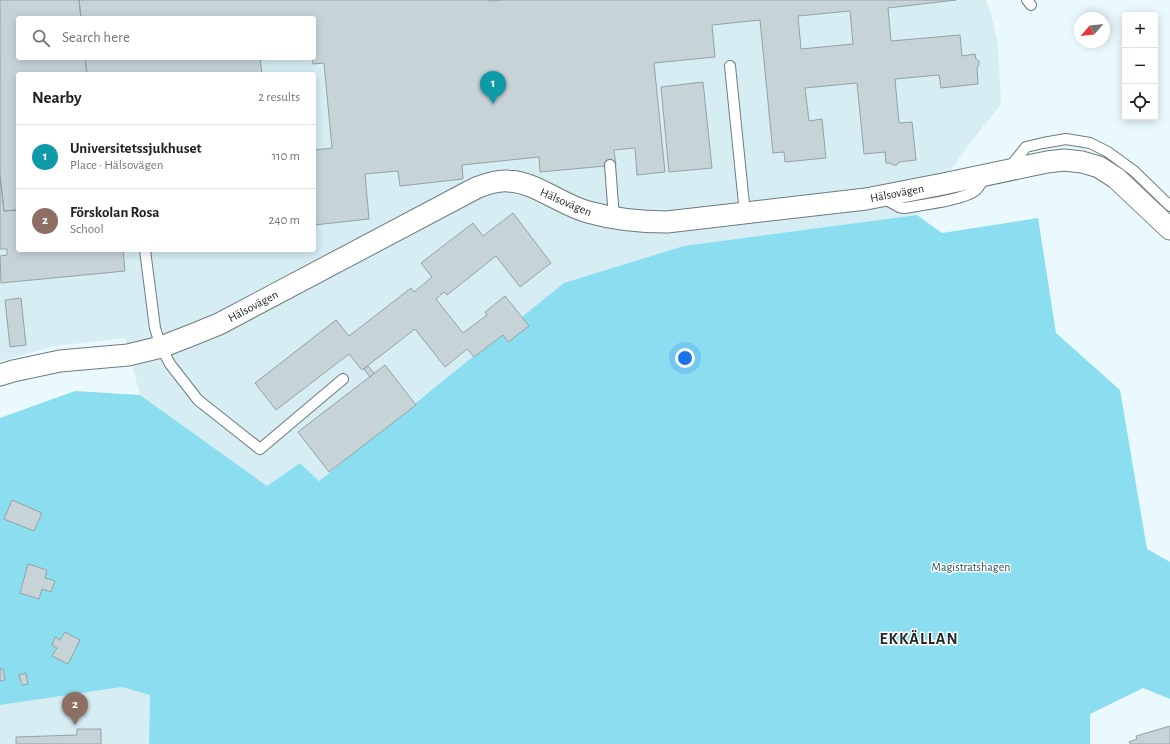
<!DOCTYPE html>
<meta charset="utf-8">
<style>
:root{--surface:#fff;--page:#f2f2f2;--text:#202124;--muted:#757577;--line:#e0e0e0;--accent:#2563eb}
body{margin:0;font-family:"Alegreya Sans",sans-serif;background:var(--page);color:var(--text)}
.controls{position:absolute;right:12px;top:12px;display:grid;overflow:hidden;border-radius:4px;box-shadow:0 2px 10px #0003}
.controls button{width:36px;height:36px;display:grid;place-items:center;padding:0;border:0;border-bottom:1px solid var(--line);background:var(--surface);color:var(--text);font:20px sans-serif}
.compass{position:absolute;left:1074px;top:12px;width:36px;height:36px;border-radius:50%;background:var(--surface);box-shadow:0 2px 10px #0003;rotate:242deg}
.you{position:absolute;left:685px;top:358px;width:14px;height:14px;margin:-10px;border:3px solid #fff;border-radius:50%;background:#1a73e8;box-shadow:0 0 0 6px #1a73e833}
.badge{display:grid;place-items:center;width:26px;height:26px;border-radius:50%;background:var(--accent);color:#fff;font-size:13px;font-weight:700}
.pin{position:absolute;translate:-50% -33px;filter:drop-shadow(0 1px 2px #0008)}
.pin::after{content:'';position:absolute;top:21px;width:14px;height:12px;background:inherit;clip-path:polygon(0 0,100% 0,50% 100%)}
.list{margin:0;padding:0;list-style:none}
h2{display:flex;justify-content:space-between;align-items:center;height:52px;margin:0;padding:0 16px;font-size:17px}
h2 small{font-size:13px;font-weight:400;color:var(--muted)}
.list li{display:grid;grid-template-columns:26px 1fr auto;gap:12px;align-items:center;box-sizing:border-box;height:64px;padding:0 16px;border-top:1px solid var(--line)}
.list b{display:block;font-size:15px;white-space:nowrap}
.list p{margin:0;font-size:13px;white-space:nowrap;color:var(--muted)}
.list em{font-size:13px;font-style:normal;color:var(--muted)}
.icon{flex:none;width:22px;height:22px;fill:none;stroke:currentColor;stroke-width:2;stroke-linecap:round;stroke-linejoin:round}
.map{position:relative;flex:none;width:1170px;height:744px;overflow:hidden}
.search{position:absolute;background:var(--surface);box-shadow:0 2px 10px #0003;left:16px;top:16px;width:300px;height:44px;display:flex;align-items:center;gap:10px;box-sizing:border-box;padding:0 14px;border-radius:4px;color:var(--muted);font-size:15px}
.panel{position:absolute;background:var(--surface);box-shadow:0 2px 10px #0003;left:16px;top:72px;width:300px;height:180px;border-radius:4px}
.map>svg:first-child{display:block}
.built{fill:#d5edf3;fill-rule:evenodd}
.green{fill:#8bddf0}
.building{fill:#c6d4d8;stroke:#94a2a5;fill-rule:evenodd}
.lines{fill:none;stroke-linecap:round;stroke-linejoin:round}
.service-casing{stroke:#6d7a7d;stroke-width:12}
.minor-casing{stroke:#6d7a7d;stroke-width:23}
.service{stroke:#fff;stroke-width:10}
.minor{stroke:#fff;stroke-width:21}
.labels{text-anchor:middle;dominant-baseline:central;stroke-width:3;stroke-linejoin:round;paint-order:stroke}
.street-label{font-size:12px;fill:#232829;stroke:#fff}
.park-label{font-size:12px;fill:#26535d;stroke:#fff}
.district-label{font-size:16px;font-weight:bold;letter-spacing:1px;fill:#232829;stroke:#fff}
</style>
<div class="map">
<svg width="1170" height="744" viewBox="0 0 1170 744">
<rect width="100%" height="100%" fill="#eaf9fd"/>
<path class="built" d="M0,0h986l5,14 7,30 3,61 -21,25 -63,85 -233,31 -260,149 -105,86 -19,-18 -33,23 -127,-91 -15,-57 -70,8 -55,15zM18,18h296v40h-296zM18,74h296v176h-296z
M122,687l28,8 -1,49h-149v-39z"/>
<path class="green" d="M917,215l25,18 96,-15 18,115 64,57 27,159 23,13v137l-27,-11 -53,26v30h-941l1,-49 -28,-8 -122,18v-287l75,-27 65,4 127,91 33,-23 19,18 245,-198 120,-37z"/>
<path class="building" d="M0,0h79l2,18h-63v40h67l2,16h-69v136l-14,1 -4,-36z
M79,0h410v1l13,-1h454l-68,8 3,33 69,-6 2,21 13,-2 1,5 3,2v4l-2,3 1,16 -37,4 -2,-13 -44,4 4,44 13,-1 4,38 -17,2 -2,3h-4l-3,-2h-4l-1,-11 -21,2 -7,-71 -52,5 4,33 13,-2 4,39 -41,4 -1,-10 -11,1 -13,-133 -48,5 3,32 -61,6 11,109 -28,3 -2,-27 -21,2 2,15 -76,7 -1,-15 -77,8 1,14 -63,7 -2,-15 -33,3 4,45 -55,6v-75l18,-2 -8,-85 -11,1 -1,-6h2v-40h-233zM850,11l3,33 -52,5 -3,-33z
M85,58h175l2,16h-175z
M703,82l9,86 -43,4 -8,-85z
M0,175l4,36 14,-1v40h105l2,21 -124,12 -1,-27 7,-1v-6h-7z
M513,213l38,50 -31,24 -24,-31 -49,39 -3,-3 -8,7 27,34 24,-18 -2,-3 20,-16 24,30 -21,16 -5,-7 -29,22 -7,-8 -22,18 -30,-38 -53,41 -13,-16 -73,56 -21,-27 81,-63 13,16 62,-48 3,4 18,-15 -11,-14 52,-40 10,13z
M21,298l5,47 -16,2 -5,-47z
M385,365l31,40 -87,67 -31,-40z
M368,366l6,7 -4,4 -6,-8z
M12,500l30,13 -8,18 -30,-12z
M28,564l19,6 -2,8 10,3 -4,11 -9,-3 -3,10 -19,-6z
M65,632l15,8 -12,24 -16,-8 5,-8 -5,-3 3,-8 5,3z
M0,669h3l2,11 -5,1z
M26,673l2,11 -6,1 -3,-10z
M1170,726v18h-40l-1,-2 8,-3 -1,-3z
M77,729h24v15h-85v-7l61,-2z"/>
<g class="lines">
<g class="service-casing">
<path id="service" d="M1027,0l4,5
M730,66l15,148
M610,165l4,53
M1009,168l17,-21 17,-4 23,-4 24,4 18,9 26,19 36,35
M883,198l16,9 5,1c16,-3 61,-8 72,-18 4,-4 6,-9 9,-13
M145,250l10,78 6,19 9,17 28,36 62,49 83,-70"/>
</g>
<g class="minor-casing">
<path id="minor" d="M0,375l13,-4 47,-10 68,-6 33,-8 31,-12 27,-11 257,-136c10,-4 21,-8 32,-7 28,1 53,24 80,31 25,7 52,10 79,10l199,-23 77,-15 104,-22 17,-2 18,2 17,5 17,11 54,51"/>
</g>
<use href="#service" class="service"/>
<use href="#minor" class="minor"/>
</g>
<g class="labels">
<g class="street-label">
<text transform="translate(897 193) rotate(-11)">Hälsovägen</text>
<text transform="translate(566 202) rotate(23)">Hälsovägen</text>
<text transform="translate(253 306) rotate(-28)">Hälsovägen</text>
</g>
<g class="park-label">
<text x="971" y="567">Magistratshagen</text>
</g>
<g class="district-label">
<text x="919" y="639">EKKÄLLAN</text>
</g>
</g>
</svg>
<div class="controls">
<button>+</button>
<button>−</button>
<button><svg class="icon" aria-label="locate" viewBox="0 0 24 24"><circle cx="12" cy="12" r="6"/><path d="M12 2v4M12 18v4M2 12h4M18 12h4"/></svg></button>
</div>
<svg class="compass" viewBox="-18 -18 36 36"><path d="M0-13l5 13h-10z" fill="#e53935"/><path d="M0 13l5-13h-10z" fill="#757577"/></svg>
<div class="you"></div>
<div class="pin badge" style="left:493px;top:104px;background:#0f9aa8">1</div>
<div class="pin badge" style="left:75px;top:725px;background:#8d6e63">2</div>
<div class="search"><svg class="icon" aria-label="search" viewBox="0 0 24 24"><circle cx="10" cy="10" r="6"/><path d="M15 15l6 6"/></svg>Search here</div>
<section class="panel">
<h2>Nearby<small>2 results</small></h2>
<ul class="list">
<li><span class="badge" style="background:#0f9aa8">1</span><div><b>Universitetssjukhuset</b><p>Place · Hälsovägen</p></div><em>110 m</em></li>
<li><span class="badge" style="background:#8d6e63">2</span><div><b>Förskolan Rosa</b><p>School</p></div><em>240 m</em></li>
</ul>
</section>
</div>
